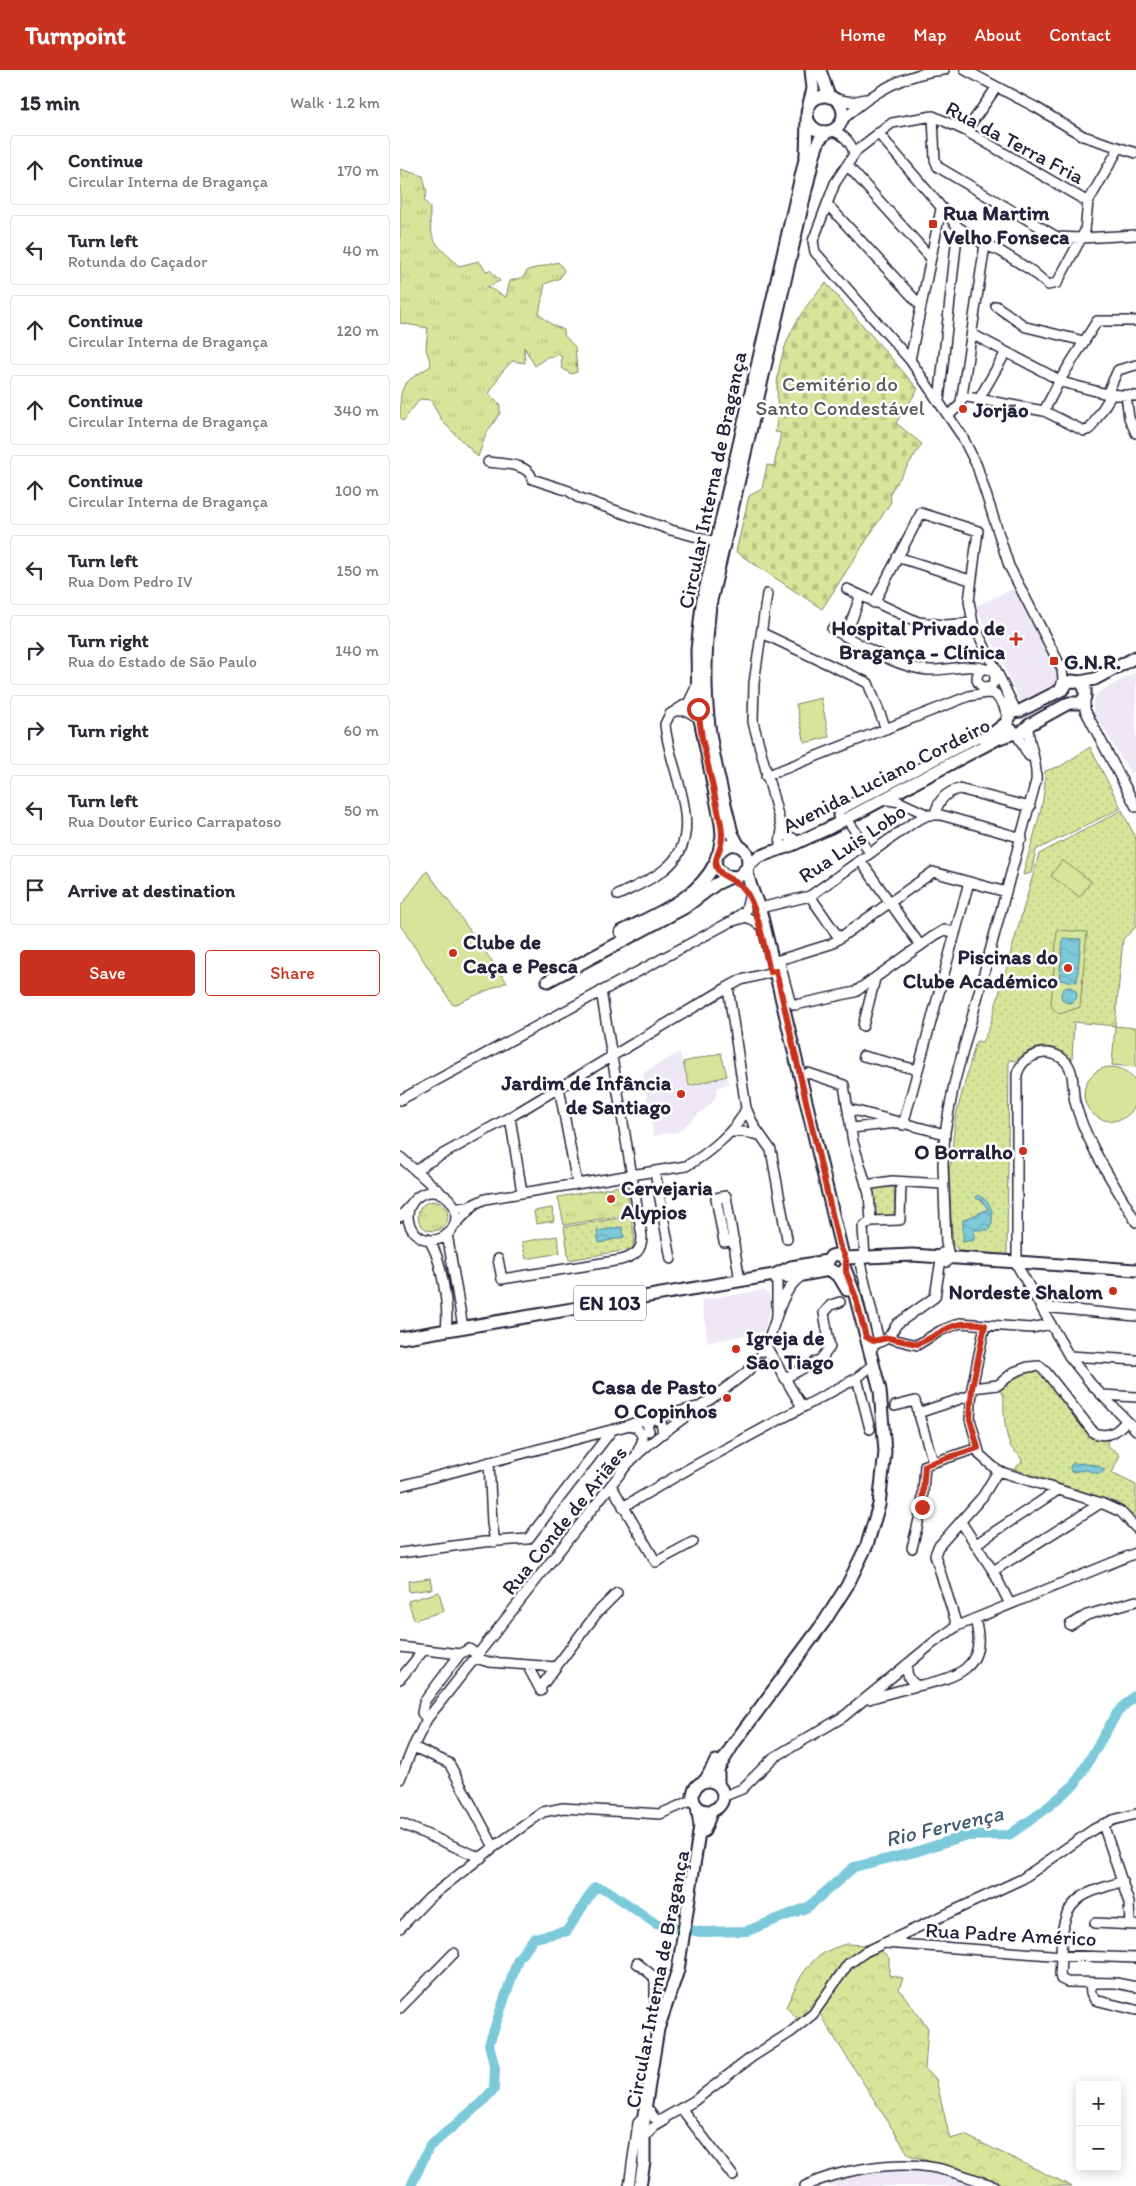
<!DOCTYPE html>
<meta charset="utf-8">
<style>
:root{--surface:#fff;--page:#f2f2f3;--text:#2b2b33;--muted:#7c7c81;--line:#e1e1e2;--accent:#c8321e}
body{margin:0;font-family:Itim,sans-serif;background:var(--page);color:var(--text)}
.controls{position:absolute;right:15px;bottom:15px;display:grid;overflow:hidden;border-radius:5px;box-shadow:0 2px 12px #0003}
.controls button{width:45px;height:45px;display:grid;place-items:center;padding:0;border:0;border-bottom:1px solid var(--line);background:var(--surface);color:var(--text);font:25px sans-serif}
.stop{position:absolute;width:15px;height:15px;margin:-11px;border:4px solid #c8321e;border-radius:50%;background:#fff}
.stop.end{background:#c8321e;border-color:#fff;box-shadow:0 1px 5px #0008}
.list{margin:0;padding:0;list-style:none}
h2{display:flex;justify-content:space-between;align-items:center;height:65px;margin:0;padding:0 20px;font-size:21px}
h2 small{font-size:16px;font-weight:400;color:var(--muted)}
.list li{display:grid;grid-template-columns:32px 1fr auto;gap:15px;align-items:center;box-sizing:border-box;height:70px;margin:0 10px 10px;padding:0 10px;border:1px solid var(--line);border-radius:5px}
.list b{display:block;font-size:19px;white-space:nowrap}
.list p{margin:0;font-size:16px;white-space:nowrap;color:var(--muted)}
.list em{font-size:16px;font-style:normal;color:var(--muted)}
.actions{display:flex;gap:10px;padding:15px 20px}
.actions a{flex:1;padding:11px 0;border:1px solid var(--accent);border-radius:5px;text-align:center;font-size:18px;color:var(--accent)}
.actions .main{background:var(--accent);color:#fff}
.icon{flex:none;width:28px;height:28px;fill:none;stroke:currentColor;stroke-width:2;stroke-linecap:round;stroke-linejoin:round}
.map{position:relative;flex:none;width:736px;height:2116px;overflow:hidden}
header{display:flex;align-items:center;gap:30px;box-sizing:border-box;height:70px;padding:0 25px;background:var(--accent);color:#fff}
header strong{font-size:24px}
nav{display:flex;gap:28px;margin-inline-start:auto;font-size:18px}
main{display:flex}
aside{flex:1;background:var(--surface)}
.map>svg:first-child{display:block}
.built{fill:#eee7f5}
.grass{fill:url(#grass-tufts);stroke:#7c846a}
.forest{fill:url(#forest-crowns);stroke:#7c846a}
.cemetery{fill:url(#cemetery-stones);stroke:#7c846a}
.park{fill:url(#park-dots);stroke:#7c846a}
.pitch{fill:#d6e599;stroke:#7c846a}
.water{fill:url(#water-waves);stroke:#58869a}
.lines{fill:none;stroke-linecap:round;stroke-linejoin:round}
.river{stroke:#7cc9da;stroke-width:10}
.minor-casing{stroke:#22223b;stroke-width:12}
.major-casing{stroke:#22223b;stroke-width:15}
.minor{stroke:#fff;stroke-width:9}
.major{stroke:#fff;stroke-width:11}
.route{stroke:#c8321e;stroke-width:6}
.poi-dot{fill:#c8321e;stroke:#fff;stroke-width:2}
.labels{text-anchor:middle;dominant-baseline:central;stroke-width:5;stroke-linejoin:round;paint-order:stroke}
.shield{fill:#fff;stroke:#646476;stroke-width:1}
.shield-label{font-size:20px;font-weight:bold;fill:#22223b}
.street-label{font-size:21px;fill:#22223b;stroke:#fff}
.poi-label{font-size:21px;font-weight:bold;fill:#22223b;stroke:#fff;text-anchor:start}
.park-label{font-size:21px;fill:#585c57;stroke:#fff}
.water-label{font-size:22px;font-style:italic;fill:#425c73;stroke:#fff}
</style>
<header>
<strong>Turnpoint</strong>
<nav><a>Home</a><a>Map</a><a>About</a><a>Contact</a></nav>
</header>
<main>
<aside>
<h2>15 min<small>Walk · 1.2 km</small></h2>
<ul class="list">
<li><svg class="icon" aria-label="ahead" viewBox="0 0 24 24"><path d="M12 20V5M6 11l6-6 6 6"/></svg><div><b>Continue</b><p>Circular Interna de Bragança</p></div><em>170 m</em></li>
<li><svg class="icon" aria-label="left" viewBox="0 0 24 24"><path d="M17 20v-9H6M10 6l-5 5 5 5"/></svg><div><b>Turn left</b><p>Rotunda do Caçador</p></div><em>40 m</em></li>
<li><svg class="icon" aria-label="ahead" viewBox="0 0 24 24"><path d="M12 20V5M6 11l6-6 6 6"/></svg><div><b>Continue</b><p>Circular Interna de Bragança</p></div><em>120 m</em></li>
<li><svg class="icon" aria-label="ahead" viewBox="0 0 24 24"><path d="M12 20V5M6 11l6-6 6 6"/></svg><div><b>Continue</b><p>Circular Interna de Bragança</p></div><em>340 m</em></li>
<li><svg class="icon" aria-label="ahead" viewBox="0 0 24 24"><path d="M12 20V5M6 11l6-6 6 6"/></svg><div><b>Continue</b><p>Circular Interna de Bragança</p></div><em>100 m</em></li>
<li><svg class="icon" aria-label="left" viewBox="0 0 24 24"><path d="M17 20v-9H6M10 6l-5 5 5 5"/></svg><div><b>Turn left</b><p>Rua Dom Pedro IV</p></div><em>150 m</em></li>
<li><svg class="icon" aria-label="right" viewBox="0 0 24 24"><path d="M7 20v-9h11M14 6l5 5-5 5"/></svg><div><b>Turn right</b><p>Rua do Estado de São Paulo</p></div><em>140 m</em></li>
<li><svg class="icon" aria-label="right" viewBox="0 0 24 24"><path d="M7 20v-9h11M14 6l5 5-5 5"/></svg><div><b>Turn right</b></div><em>60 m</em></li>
<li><svg class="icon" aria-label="left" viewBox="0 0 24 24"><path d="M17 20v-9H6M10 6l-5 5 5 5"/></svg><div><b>Turn left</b><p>Rua Doutor Eurico Carrapatoso</p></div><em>50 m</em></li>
<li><svg class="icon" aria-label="arrive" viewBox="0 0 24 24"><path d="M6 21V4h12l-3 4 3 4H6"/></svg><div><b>Arrive at destination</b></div></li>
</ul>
<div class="actions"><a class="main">Save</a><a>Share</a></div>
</aside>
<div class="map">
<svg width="736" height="2116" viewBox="0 0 736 2116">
<defs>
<pattern id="grass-tufts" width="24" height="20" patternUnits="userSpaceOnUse" patternTransform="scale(1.25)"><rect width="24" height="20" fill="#d6e599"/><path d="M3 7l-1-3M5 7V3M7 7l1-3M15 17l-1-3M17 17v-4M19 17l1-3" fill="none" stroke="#b7c485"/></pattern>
<pattern id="forest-crowns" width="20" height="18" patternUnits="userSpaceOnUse" patternTransform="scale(1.25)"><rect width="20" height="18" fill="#d6e599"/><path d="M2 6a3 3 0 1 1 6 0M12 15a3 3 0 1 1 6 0" fill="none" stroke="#b7c485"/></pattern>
<pattern id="cemetery-stones" width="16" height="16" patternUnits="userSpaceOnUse" patternTransform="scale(1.25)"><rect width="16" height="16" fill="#d6e599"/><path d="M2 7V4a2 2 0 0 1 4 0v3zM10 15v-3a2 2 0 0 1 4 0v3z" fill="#b7c485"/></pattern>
<pattern id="park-dots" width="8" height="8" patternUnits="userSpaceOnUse" patternTransform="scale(1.25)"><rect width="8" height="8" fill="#d6e599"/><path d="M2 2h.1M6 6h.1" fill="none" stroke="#b7c485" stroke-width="1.8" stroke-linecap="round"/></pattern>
<pattern id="water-waves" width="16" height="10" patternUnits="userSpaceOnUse" patternTransform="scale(1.25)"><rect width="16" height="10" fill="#7cc9da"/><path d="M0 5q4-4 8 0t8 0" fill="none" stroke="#6bacbc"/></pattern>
</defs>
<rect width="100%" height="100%" fill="#fff"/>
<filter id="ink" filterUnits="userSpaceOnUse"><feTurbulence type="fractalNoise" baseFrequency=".02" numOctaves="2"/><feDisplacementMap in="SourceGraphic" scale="10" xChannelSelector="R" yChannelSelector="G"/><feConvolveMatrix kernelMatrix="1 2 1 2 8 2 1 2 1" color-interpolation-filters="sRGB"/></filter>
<g filter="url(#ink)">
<path class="built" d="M615,518l43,83 1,10 -5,7 -30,15 -4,-1 -44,-96z
M736,602v100l-6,1 -36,-61 -1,-8 3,-10z
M280,982l8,35 39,-10 2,7 -11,3 -3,13 -37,32 -25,4 -10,-63z
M363,1220l6,4 3,11 -9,27 -55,10 -7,-42z
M470,2092h44l29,6 61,18h-213l36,-16z"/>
<path class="grass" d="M0,99l23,7 4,17 -3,7 6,8c-1,34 5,35 29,58l20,-5 7,10 4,-1 10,11 -13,6 19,10 4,-16 13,-4 5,-7 30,-8 6,8 -4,8 -15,6 -6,30 12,10 13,6v5l11,12 2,25 -6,2 -9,-6 -1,-13 -14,2 -12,9 -11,-19 1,16 -13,-2 -11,12 -12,21 11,11v8l-14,21 -8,23 -35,-35 -13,-22 -10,-1 -17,22 -3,-4c0,-35 2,-33 31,-51l-5,-18 2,-20 -28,-5z
M226,1115l5,29 -67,11 -6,-28z
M18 1146a15 15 0 1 1 30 0a15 15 0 1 1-30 0Z"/>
<path class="forest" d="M446,1874l21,1 -29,23 -14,22 -29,33 1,-6 -10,-10c15,-33 23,-53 60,-63z
M480,1879l9,9v17l14,3 -4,11 29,39 -3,41 11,10 14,60 15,-4 106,51h-62l-100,-31 -90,-142c19,-32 29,-44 61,-64z"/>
<path class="cemetery" d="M426,213l92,106 -22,34 26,21 -32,49 1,9 -69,107 -86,-57 13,-56 13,-7 5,-24 7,1 7,-33 -6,-1c4,-16 2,-31 2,-47 3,-40 22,-74 49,-102z"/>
<path class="park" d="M690,677l31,61 -85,42 -5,23 -8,2c7,-31 24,-72 22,-104l16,-5z
M722,740l14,29v88l-13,12 -8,87 -41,-4 -2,38c-20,-17 -37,-18 -56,1l-7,-1 -2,195 -48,-4 -6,-7 -1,-7 -3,-68 2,-6 4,-44 21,-78 6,1 7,-13 50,-175z
M471,1116l23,1 1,29 -7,2 -13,-2z
M152,1138l2,13 -18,3 -2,-13z
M231,1146l4,24 -3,9 -63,11 -5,-33z
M632,1300l8,2 52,62 19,3 -4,5v3l13,10 -8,18 24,12v34l-18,-16 -104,-34 8,-7c-2,-10 -7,-8 -11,-15 -6,-10 -8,-39 -7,-51l-6,-7 17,-13z"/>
<path class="pitch" d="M421,628l8,39 -24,6 -9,-39z
M662,790l29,21 -11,16 -29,-21z
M27,801l80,111 -54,23 -53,-80v-18z
M657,860l30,2 -7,75 -20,7 -7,-5 -2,-5z
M715,956l21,2v39l-24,-2z
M321,983l6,23 -38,10 -6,-24z
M684 1024a27 27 0 1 1 54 0a27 27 0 1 1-54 0Z
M157,1166l3,17 -34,6 -4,-17z
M30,1508l2,11 -23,3 -1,-11z
M39,1522l5,19 -30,9 -6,-19z"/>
<path class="water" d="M663,868l18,1 -4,43 -18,-2z
M661 925a8 8 0 1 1 16 0a8 8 0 1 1-16 0Z
M577,1125c15,6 19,20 12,35h-15v10l-11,2v-22l25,-11 -6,-8 -6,-3z
M222,1157l2,10 -25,6 -2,-12z
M674,1393l23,2 8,5 -6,4 -13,-4 -15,2 -1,-6z"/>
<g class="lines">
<path class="river" d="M11,2116l18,-39 52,-44 13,-14 1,-20 -6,-25 29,-85 16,-21 33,-7 28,-44 12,3 49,34 45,8 46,-1 61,-24 46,-40 61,-15 49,-16 45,-1 33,-23 33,-28 42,-71 19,-19"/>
<g class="minor-casing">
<path id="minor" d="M565,0l72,38 46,28 53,17
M435,29l17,3 13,-3
M533,46l2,44 3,7 119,70 24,1 55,-3
M442,50c28,-26 63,-47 102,-50
M433,61c10,3 19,12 21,23
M566,61l30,-43
M478,63l80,94 27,18 15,6 32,20 16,14 9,-2 28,-52 3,-29 31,-54
M447,95l83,92
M427,134l94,102
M596,236l30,21 58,14
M572,264l93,49 42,11 29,2
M510,290l31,-151
M707,324l11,-24 18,-5
M726,325l3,23 7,15
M562,326l82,15 40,20 6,-2 22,-35
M579,329l27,-47
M539,331l19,-174
M644,341l16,-31 37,-59h39
M549,345l11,-10 2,-9 23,-151
M88,392c14,2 41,1 44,17l37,12 8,6 94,33 45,12
M497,487l73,23
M447,519l71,33 27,3 28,-2
M367,524l-13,89 -1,39 29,108 -2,13
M474,533l47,-90 57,18 -9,70 4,22 43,88
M432,559c29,15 62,38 96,41 19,1 40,-7 58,-1
M362,563l106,50 18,46
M446,566l14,-39
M577 608a9 9 0 1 1 18 0a9 9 0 1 1-18 0Z
M660,620l3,-11 -1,-10 -53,-103 -32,-100 -15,-30 -52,-76 -95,-108 -2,-11 22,-58 22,-33 35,-27 41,-7 33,15 122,71
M593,622l10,12 5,13
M685,627v13l51,97
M276,641h11l12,7
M616,663l13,23
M366,706l203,-80 17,-3 10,1
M482,729l18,3 28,13
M535,744c3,-13 11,-22 24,-25l71,18
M438,746l2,-6 138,-73 8,1
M447,749l23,34
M382,760l7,7 4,1
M460,790l60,85
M218,825c16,-8 34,-15 47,-26 45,-35 3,-100 0,-145l5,-10 19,-12 8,-17
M410,826l29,42
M360,838l50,-12 104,-74 14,-7h13l81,23
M334,849l12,-9 3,-13
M554,862l-10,-2 -10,6 -79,56 -60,13 -5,-4 -11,-41 52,-16 102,-72 73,20
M328,917l18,121 8,18 17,24 16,89
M463,956l12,-47
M463,986l55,14
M408,1003l36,12 9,57 16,52 2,27 29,-1 1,-38
M159,1017l18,97
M0,1030l330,-178 17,-5 11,7
M449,1039l96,25
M110,1047l12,76
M503,1055l66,-243
M452,1058l45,-5
M330,1062h14l16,3
M0,1087l41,36
M16,1101l11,-8 83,-46 218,-130 13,-7 35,-9
M255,1102l16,87
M466,1115l26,-4 51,3
M8 1146a24 24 0 1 1 48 0a24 24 0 1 1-48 0Z
M55,1137h13l17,-8 201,-33c19,-10 53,-37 60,-58
M0,1147l11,-12
M54,1156l20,-21
M47,1164l16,93
M28,1169c14,18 21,69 18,91
M334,1170l-10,2 -8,-44 10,-2 14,85
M465,1188l-2,-31 8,-6
M98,1189l4,20 119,-19c14,-4 21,-9 21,-24l-41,-245
M617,1191v-187c6,-20 33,-29 49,-12 9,10 6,27 9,40 11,42 40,82 61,120
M547,1192l1,-11 -2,-8 -3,-78 2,-33 9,-48 82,-303c2,-19 -7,-35 -8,-53
M460,1193l19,78
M618,1197l51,89 23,29 44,45
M374,1205l3,8v29
M643,1237l93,9
M585,1255l-13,63 -2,31 10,36 18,16 103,32 20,9 15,16
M488,1268l9,-14 38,-27 7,-44
M366,1276l36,61
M470,1282l4,-7 14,-7 29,7 23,-14 20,-8 71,5 20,-4
M669,1286l67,4
M385,1308l36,-19 9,-12 -6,-34 7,-8 9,-3
M457,1308l13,-11
M572,1318l26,-3 16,-13 14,-5 11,-1 7,6 48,61c14,5 23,-1 32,-12
M703,1325l33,2
M495,1336l20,-5 18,61
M518,1343l54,-18
M229,1355l7,2 6,8v7l-5,11
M249,1361l-2,-7 5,-6 9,4 2,11
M89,1392l3,61 3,19
M211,1415l45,77 37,-20
M0,1416l226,-60 11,-4 60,-15
M223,1437l69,-40 165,-89 13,51
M561,1452l32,49 17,33
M576,1474l82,-54
M512,1478l10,-41 3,-42 53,-17
M0,1483l84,-11 44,-3 84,-109
M593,1501l108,-68
M670,1555l17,-10 49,-14
M557,1556l-22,-71 3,-8 45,-51 15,-25
M0,1577l60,7
M75,1588l14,4 67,5
M507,1594c-1,11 2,17 11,22
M127,1595l14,26
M0,1609l23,-28
M140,1618l57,-75 20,-20
M469,1629c16,-5 32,-9 48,-13 39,-8 72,-18 58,-66
M27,1649l-5,-6 2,-11 36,-48 9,-5 9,6
M13,1677l36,16 45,84
M0,1709l13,-32 14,-28 199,-253c28,-30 64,-51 97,-76 13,-10 28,-19 37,-33 17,-25 16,-67 45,-83
M322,1727l20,-8 31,-31 70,-41 90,-74 24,-17 179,-73
M0,1753l81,35
M703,1754l26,79 1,21
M723,1811c-13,5 -29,8 -40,15 -27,16 -20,51 -23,78l1,5 6,3 49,1 20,4
M695,1853l40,2
M0,1858l29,-30 65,-51 49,-35 20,-4 97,6 33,-14
M484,1873l167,12 85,3
M237,1893l16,13 2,5v40l3,8
M690,1913l1,10 4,7 41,10
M0,1938l54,-55
M281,2038l52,68
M250,2041l4,7 5,3 35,-20 58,-44 39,-25 22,-18 35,-50 17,-12 157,-73 72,-50 19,-9 23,-6
M249,2063l5,-6 10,-6
M229,2116l9,-63 6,-6
M405,2116c33,-16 89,-25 125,-19 22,3 43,12 64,19"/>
</g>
<g class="major-casing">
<path id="major" d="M420,0l9,27
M407 44a18 18 0 1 1 36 0a18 18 0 1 1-36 0Z
M409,34l4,-15 -2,-19
M672,611l8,1 5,6v9l-5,6h-11l-40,22 -8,8h-6l-7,-6 -1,-7 5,-8 8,-1 43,-22 5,-7z
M680,612l15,-3 41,-22
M588,667l18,-14
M339,776l-7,-13c-9,-38 -20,-77 -24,-116 -4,-38 -2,-75 2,-112l104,-450 5,-15 8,-8
M319,782l3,-17 -1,-11 -23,-115 -1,-59 5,-46 104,-449 1,-36
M348,796l10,-9 34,-12 37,-17 170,-90 16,-5
M347,798l-9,9 -13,-1 -9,-9c-4,-17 18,-31 30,-15 4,8 0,16 2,24 3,14 10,27 14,41l81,339
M221,862c34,-18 77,-33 94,-69
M148,911l136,-73 32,-24 13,-6
M445,1188l67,-3 224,15
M429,1200l-2,-7 4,-7 8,-2 7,6
M433,1202l7,6 7,12
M374,1205l17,-8 36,-6
M0,1268l374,-63 17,2 38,-7 9,3
M305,1711l11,-20
M293 1726a15 15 0 1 1 30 0a15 15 0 1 1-30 0Z
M318,1715v-16l16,-26 90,-121 23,-36 20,-41 12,-40 6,-53 -5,-62 -25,-95 -10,-26
M304,1761l8,-21
M240,2116l4,-24v-47l14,-86 20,-59 22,-144 -3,-20"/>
</g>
<use href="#minor" class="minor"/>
<use href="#major" class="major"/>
</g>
</g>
<g class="lines" filter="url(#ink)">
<path class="route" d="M298,639l4,29 19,86c1,7 2,13 0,20 -1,8 -7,14 -5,22 4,12 21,13 29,24 14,21 19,57 25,82l6,-1 63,273 7,16v12l9,23 11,42 7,4 15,-3 29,6c29,-11 32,-25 68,-19l-13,63 -2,31 8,29 -53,17 -3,42"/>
</g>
<g class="poi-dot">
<rect x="528" y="149" width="10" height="10" rx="2.5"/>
<circle cx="563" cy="339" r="5"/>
<path d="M613.5 561.5h5v5h5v5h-5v5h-5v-5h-5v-5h5z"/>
<rect x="649" y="586" width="10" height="10" rx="2.5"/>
<circle cx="53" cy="883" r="5"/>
<circle cx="668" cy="898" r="5"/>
<circle cx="281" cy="1024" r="5"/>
<circle cx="623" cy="1081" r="5"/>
<circle cx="211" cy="1129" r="5"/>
<circle cx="713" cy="1221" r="5"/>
<circle cx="336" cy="1279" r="5"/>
<circle cx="327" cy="1328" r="5"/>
</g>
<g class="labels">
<rect class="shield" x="174" y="1215.5" width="72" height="35" rx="4"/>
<g class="shield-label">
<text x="210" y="1233">EN 103</text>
</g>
<g class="street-label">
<text transform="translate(615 72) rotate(28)">Rua da Terra Fria</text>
<text transform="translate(312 410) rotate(-78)">Circular Interna de Bragança</text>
<text transform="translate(486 705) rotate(-27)">Avenida Luciano Cordeiro</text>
<text transform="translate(452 773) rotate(-34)">Rua Luis Lobo</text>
<text transform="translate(164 1450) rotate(-51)">Rua Conde de Ariães</text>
<text transform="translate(611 1864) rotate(3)">Rua Padre Américo</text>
<text transform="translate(257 1909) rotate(-79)">Circular Interna de Bragança</text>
</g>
<g class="poi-label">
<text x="543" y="142">Rua Martim<tspan x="543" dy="24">Velho Fonseca</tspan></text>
<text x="573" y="339">Jorjão</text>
<text x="605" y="557" text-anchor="end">Hospital Privado de<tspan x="605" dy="24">Bragança - Clínica</tspan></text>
<text x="664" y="591">G.N.R.</text>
<text x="63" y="871">Clube de<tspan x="63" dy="24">Caça e Pesca</tspan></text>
<text x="658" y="886" text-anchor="end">Piscinas do<tspan x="658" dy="24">Clube Académico</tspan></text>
<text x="271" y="1012" text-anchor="end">Jardim de Infância<tspan x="271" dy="24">de Santiago</tspan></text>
<text x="613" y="1081" text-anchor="end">O Borralho</text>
<text x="221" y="1117">Cervejaria<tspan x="221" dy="24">Alypios</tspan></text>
<text x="703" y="1221" text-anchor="end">Nordeste Shalom</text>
<text x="346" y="1267">Igreja de<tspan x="346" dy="24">São Tiago</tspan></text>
<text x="317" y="1316" text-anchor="end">Casa de Pasto<tspan x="317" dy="24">O Copinhos</tspan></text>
</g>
<g class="park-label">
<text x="440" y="313">Cemitério do<tspan x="440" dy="24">Santo Condestável</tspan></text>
</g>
<g class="water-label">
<text transform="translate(544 1756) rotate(-13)">Rio Fervença</text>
</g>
</g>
</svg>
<div class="controls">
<button>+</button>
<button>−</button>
</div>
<div class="stop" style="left:298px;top:639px"></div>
<div class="stop end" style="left:522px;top:1437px"></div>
</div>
</main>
